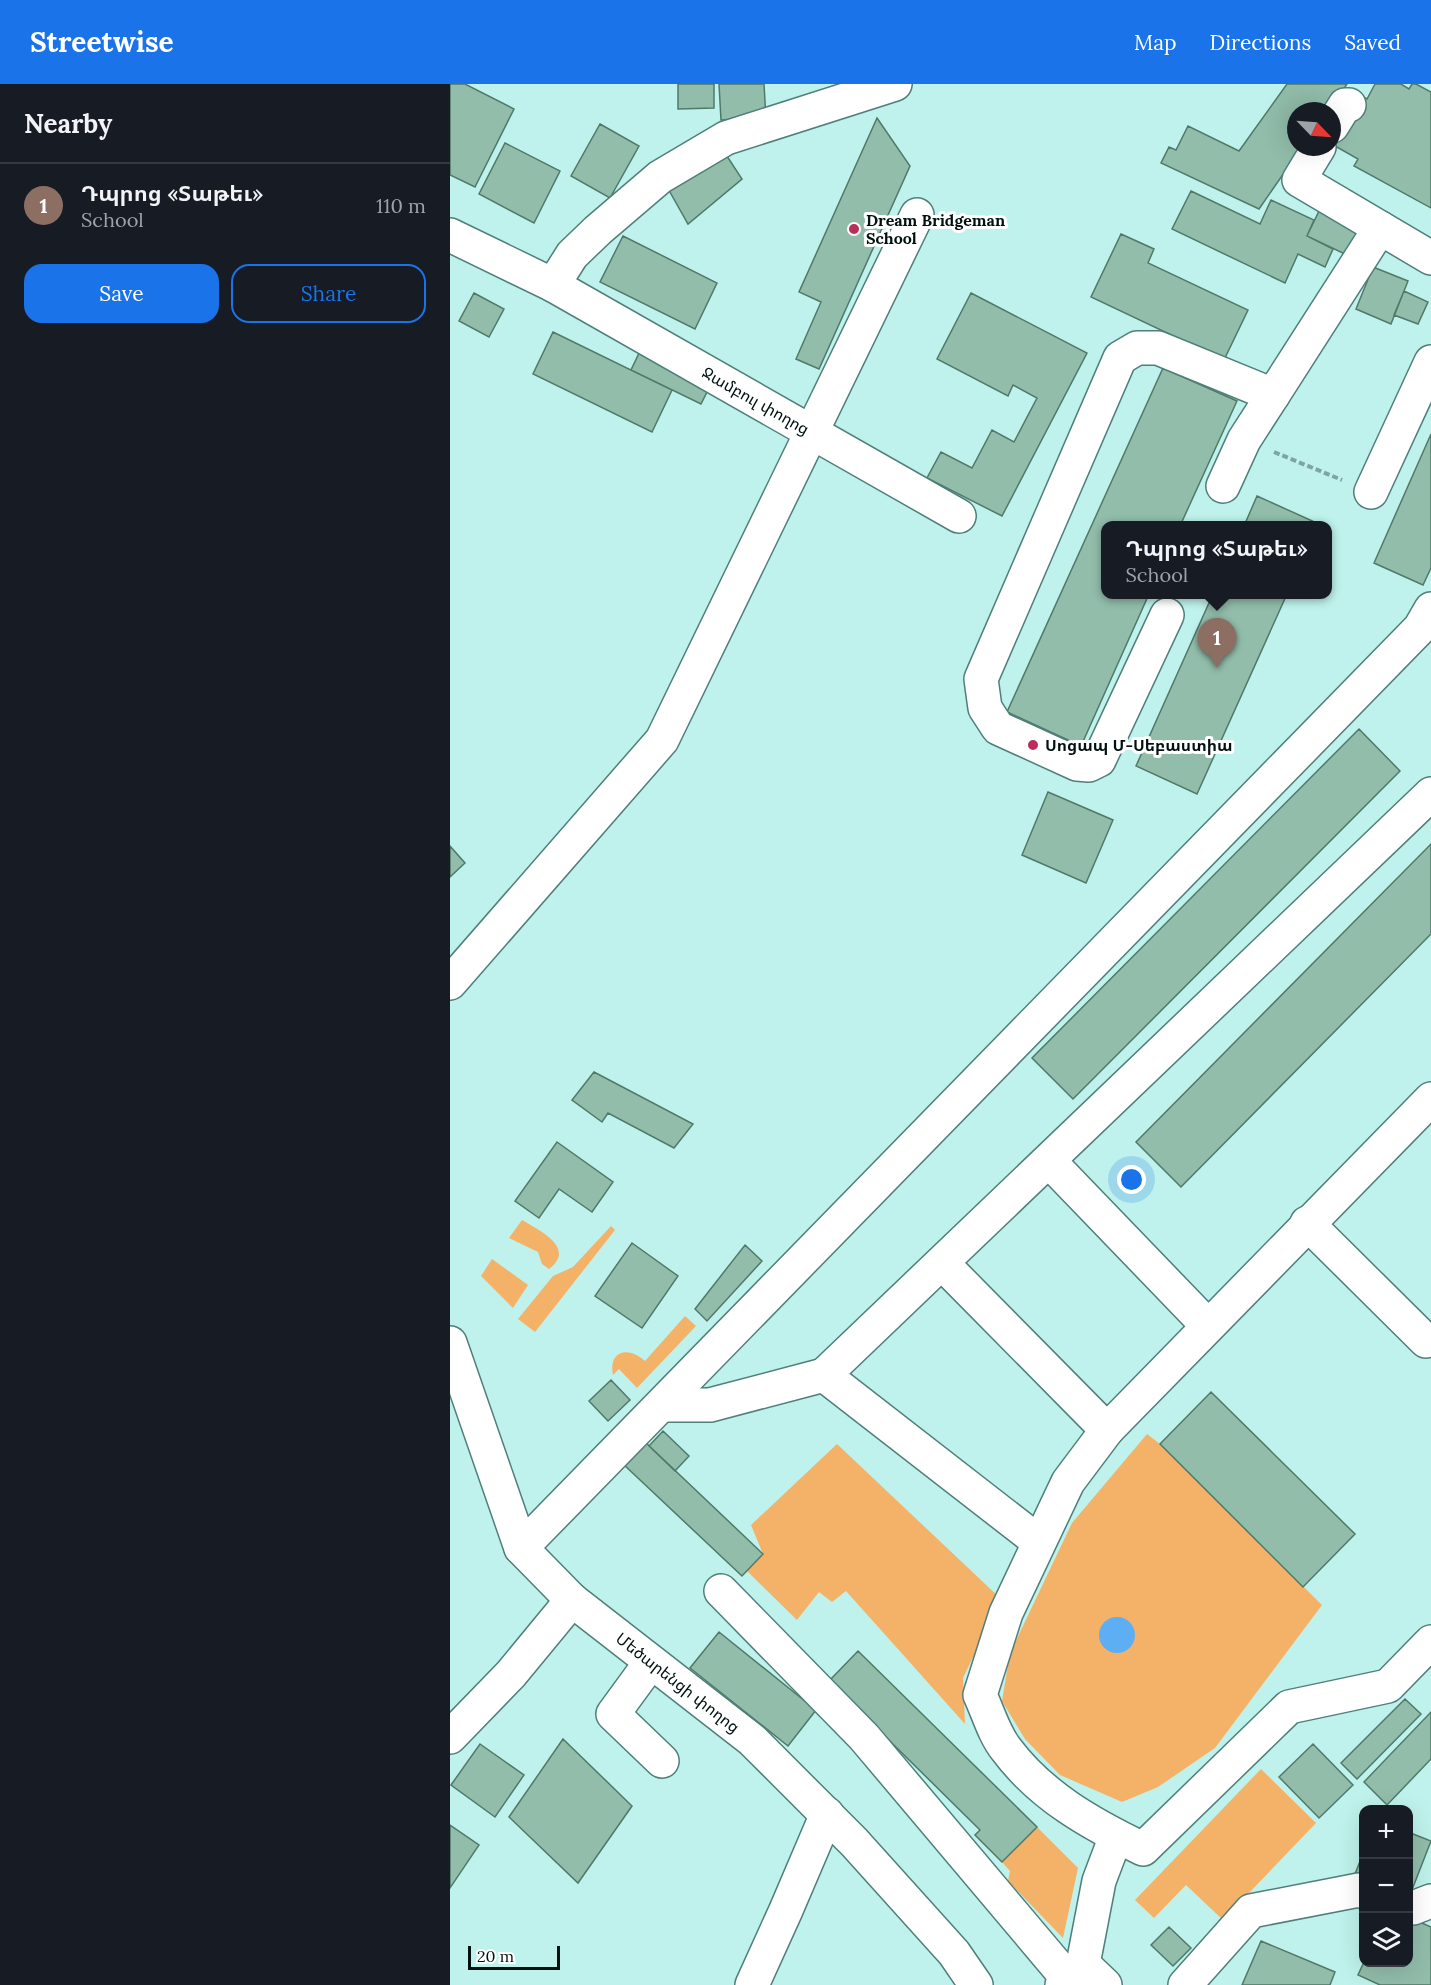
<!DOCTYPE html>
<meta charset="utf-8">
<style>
:root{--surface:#171b24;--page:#20242c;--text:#f1f3f6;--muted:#9ea1a6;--line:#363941;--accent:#1a73e8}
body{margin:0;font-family:Lora,"Noto Sans Armenian",serif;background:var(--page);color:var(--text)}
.controls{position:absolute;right:18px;bottom:18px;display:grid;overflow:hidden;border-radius:12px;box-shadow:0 6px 24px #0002}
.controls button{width:54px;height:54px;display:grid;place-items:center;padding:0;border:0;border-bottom:2px solid var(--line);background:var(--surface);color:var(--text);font:30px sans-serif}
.compass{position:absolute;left:837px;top:18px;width:54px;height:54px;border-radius:50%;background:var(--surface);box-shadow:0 6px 24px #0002;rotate:115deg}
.scale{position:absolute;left:18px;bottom:15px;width:92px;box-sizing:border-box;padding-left:6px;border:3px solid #011110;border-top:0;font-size:16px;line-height:21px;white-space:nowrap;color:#011110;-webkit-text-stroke:4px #fff;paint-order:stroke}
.you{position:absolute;left:682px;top:1096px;width:21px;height:21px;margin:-15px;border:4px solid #fff;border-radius:50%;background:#1a73e8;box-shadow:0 0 0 9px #1a73e833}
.badge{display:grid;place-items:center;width:39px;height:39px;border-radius:50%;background:var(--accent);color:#fff;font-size:20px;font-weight:700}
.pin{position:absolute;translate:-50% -50px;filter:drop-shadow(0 2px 3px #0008)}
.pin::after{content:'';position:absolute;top:32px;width:21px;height:18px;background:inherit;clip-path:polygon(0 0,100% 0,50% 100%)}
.popup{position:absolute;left:651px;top:437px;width:231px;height:78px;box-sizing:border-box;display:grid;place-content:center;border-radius:12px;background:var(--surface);filter:drop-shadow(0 2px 4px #0005);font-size:20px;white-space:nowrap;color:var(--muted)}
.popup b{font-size:22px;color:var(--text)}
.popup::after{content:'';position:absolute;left:50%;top:100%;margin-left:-12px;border:12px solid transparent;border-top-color:var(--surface)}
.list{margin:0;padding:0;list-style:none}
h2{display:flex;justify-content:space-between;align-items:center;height:78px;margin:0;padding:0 24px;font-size:26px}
h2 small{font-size:20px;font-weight:400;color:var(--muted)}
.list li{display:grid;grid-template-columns:39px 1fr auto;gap:18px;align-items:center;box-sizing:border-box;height:84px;padding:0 24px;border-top:2px solid var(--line)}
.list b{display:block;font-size:22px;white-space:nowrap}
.list p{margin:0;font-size:20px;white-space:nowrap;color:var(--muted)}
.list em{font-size:20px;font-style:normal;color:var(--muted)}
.actions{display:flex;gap:12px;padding:18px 24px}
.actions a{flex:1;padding:14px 0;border:2px solid var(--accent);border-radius:18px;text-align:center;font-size:21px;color:var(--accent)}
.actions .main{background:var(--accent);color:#fff}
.icon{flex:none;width:33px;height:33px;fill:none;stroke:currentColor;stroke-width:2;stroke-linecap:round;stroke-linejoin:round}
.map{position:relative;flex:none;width:981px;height:1901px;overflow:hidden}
header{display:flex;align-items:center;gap:36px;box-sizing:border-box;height:84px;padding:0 30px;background:var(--accent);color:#fff}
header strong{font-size:28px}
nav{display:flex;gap:33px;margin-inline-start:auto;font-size:21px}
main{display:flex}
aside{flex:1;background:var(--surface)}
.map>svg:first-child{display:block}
.green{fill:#f4b168}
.water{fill:#5eaef4}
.building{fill:#92bdab;stroke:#507968;stroke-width:1.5}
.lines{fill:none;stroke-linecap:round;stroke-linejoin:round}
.minor-casing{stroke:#4f7f7a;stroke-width:36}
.path{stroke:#7ea5a1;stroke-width:4;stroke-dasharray:6 3;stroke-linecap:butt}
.minor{stroke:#fff;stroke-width:33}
.poi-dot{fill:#bc2d5a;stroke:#fff;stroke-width:2}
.labels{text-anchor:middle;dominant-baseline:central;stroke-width:6;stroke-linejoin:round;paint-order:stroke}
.poi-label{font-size:16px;font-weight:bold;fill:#011110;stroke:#fff;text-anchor:start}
.street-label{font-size:16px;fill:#011110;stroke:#fff}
</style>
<header>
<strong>Streetwise</strong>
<nav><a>Map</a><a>Directions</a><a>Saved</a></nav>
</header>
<main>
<aside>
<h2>Nearby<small></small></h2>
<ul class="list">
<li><span class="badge" style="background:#8d6e63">1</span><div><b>Դպրոց «Տաթեւ»</b><p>School</p></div><em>110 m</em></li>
</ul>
<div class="actions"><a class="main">Save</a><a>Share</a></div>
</aside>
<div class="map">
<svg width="981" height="1901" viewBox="0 0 981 1901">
<rect width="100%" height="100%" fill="#bff2ec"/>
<path class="green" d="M72,1136c17,10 55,28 27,49l-7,-5 -4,-12 -29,-14z
M161,1142l4,4 -80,102 -17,-13 35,-43 20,-9z
M42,1175l36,26 -15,23 -32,-32z
M235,1232l11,10 -59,62 -18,-19 -6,6c-5,-25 16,-29 32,-14z
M697,1350l13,10 162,161 -107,143 -57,39 -36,15 -62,-27 -35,-36 -23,-38 8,-48 62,-130z
M387,1360l164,155 -38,79 2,46 -119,-133 -14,11 -13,-10 -22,28 -50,-49 16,-17 -12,-29z
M811,1685l55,54 -93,97 -37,-35 -32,33 -19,-18z
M587,1743l41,41 -15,70 -55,-57 2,-10 -8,-9z"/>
<path class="water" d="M649 1551a18 18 0 1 1 36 0a18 18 0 1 1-36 0Z"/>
<path class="building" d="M0,0h15l49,25 -39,78 -25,-12z
M228,0h36v24l-36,1z
M269,0h45l2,35 -45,1z
M837,0h60l-19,27h-32v36h6l-43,62 -98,-46 8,-16 7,3 12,-24 51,25z
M925,0h26l8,5 3,-5h4l15,8v116l-77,-42 4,-7 -23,-13 15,-25 6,-28 11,6z
M427,34l33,48 -91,203 -23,-10 25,-57 -22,-10z
M150,40l39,22 -29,52 -39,-22z
M55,59l55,28 -26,52 -55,-29z
M273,66l19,29 -54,45 -22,-39z
M741,107l69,33 11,-24 43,20 -7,16 26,13 -8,18 -27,-13 -13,29 -113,-54z
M870,125l42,20 -13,27 -42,-20z
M671,150l33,15 -6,14 100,47 -24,50 -133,-63z
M173,152l94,47 -22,46 -95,-47z
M923,183l35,14 -17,43 -35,-15z
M954,207l24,11 -10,22 -24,-9z
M24,209l30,16 -15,28 -30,-16z
M521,209l116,60 -85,163 -75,-38 14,-26 31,16 20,-38 22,12 23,-44 -24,-13 -5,11 -71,-37z
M103,248l119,58 -20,42 -119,-58z
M191,265l70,35 -10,20 -70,-34z
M713,284l74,33 -57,125h-74v68h43l-68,152 -74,-34z
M981,350v134l-8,17 -49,-22z
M807,412l62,28v2h-75z
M763,510h74l-90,200 -61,-28z
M909,645l41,42 -327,328 -41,-41z
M598,708l65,28 -27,63 -64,-28z
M981,760v90l-250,253 -45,-45z
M0,762l15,17 -15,14z
M144,988l99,52 -19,24 -66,-35 -6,9 -30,-22z
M107,1058l56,40 -21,30 -33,-23 -20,29 -24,-17z
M182,1159l46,33 -36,52 -47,-32z
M295,1161l17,16 -55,60 -12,-12z
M161,1296l19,20 -22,21 -19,-20z
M761,1308l144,142 -52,53 -143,-143z
M213,1347l26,25 -14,15 -26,-25z
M193,1356l120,114 -21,22 -120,-113z
M269,1548l97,78 -28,36 -98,-78z
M408,1567l179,176 -35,35 -27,-27 5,-5 -151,-149z
M955,1615l16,15 -64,65 -16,-16z
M981,1628v47l-44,46 -23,-23z
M113,1655l69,67 -54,77 -69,-66z
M30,1660l44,31 -29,42 -44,-32z
M863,1660l40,41 -34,33 -40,-41z
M0,1741l29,20 -29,43z
M958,1748l23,9 -21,54 -2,-1z
M914,1767v26l-9,-3z
M958,1833l23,10v58h-51l-22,-10 6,-13h44z
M719,1843l22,21 -18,18 -22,-21z
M811,1857l74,31 -5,13h-88z"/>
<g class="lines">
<g class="minor-casing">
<g id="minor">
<path d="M882,42l13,-21h4"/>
<path d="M869,63l-20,33 132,78"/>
<path id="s1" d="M0,151l103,50 406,231"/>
<path d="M103,201l19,-30 26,-25 62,-53 66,-39 169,-54"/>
<path d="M773,402l21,-46 29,-45"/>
<path d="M921,408l60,-130"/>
<path d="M717,531l-68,145 -10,5 -12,-1 -79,-36 -13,-20 -4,-29 139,-321 17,-10h21l115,47 107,-167"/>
<path d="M0,899l212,-243 255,-525"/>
<path d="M981,1015l-324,331 -39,52 -62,131 -26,82c8,17 14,39 26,54 35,47 85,75 137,100l146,-142 99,-21 43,-44"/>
<path d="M599,1077l159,165"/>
<path d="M857,1139l119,118"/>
<path d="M492,1179l165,167"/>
<path id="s2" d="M0,1259l71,205 51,52 180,140 102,102 100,111 22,32"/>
<path d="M374,1291l607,-581"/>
<path d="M212,1321h48l114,-30 215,167"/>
<path d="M71,1464l899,-920 11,-19"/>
<path d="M271,1507l143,146 204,242"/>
<path d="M201,1578l-38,52 49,47"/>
<path d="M0,1653l61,-63 61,-74"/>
<path d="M958,1823l5,1 18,-7"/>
<path d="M633,1880l22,21"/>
<path d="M302,1901l34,-75 41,-96"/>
<path d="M612,1901l21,-21 16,-83 17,-45"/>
<path d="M735,1901l66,-74 108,-21 5,2"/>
</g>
</g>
<path class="path" d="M824,368l68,28"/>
<use href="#minor" class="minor"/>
</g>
<g class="poi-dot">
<circle cx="404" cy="145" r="6"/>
<circle cx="583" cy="661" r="6"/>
</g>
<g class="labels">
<g class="poi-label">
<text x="416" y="136">Dream Bridgeman<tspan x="416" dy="18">School</tspan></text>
<text x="595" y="661">Սոցապ Մ-Սեբաստիա</text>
</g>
<g class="street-label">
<text stroke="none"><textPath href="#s1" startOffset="348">Ջամբուլ փողոց</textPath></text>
<text stroke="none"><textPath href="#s2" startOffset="424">Մեծարենցի փողոց</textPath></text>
</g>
</g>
</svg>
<div class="controls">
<button>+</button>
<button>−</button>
<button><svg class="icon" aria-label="layers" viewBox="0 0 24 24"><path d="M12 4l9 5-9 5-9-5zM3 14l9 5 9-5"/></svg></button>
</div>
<svg class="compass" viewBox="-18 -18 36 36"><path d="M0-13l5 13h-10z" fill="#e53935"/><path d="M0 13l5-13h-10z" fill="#9ea1a6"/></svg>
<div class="scale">20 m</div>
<div class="you"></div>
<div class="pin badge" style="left:767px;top:584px;background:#8d6e63">1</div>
<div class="popup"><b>Դպրոց «Տաթեւ»</b>School</div>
</div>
</main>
